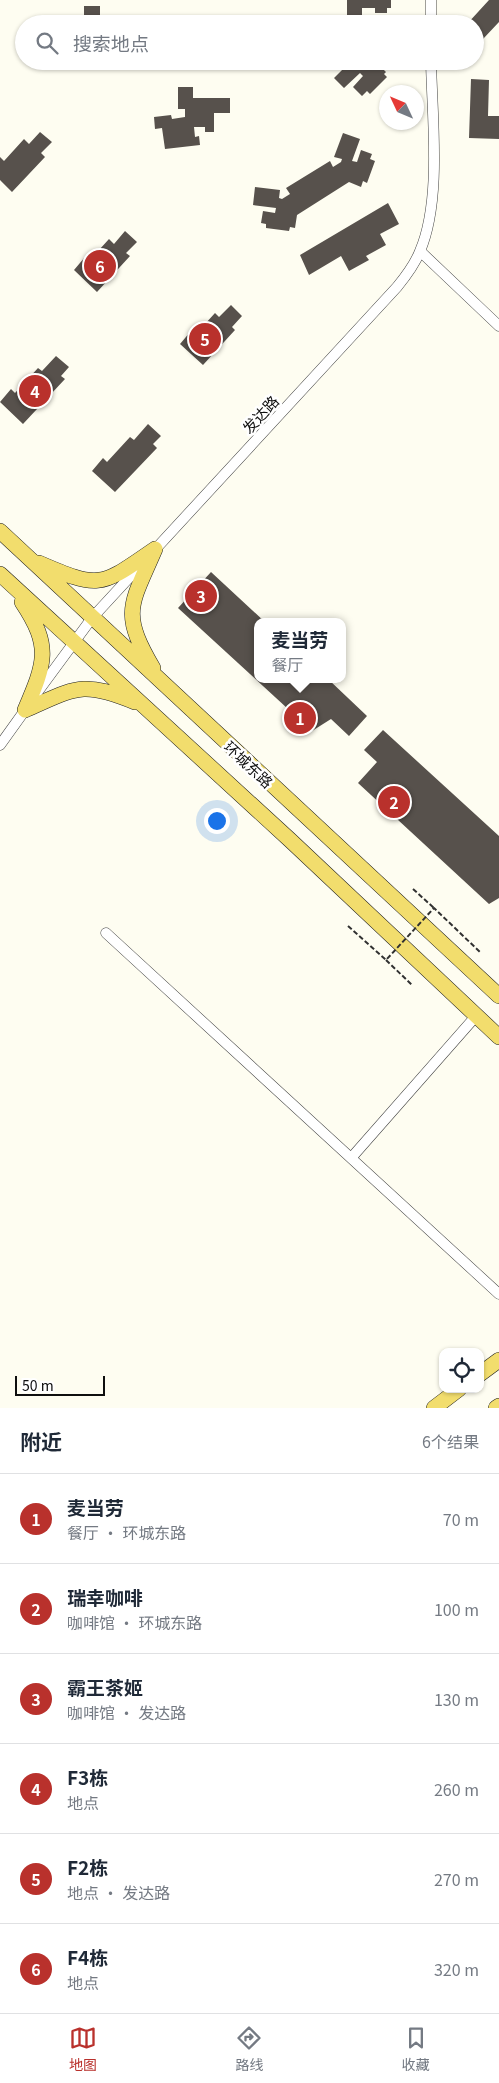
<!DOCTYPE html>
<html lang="zh">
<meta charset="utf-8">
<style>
:root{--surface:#fff;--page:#f6f6f7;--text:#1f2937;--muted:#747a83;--line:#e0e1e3;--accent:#b9312c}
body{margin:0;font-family:Georgia,"Noto Sans SC",serif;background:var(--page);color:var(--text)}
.controls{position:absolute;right:15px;bottom:15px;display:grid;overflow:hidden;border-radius:10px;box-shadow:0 1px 4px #0004}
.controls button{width:45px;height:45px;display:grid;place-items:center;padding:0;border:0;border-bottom:1px solid var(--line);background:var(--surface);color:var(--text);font:25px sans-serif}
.compass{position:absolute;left:379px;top:85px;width:45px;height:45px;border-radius:50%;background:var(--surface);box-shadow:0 1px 4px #0004;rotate:314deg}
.scale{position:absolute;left:15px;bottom:12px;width:90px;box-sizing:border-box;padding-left:5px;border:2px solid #0f0f0f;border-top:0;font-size:14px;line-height:18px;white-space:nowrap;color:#0f0f0f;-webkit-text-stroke:4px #fff;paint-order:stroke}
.you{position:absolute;left:216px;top:820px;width:18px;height:18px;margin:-12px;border:4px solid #fff;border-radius:50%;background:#1a73e8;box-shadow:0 0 0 8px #1a73e833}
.badge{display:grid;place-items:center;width:32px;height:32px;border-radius:50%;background:var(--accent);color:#fff;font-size:16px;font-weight:700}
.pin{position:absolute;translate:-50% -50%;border:2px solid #fff;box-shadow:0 1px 5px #0006}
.popup{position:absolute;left:254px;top:618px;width:92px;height:65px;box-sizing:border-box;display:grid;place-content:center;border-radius:10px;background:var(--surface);filter:drop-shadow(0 1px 4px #0005);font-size:16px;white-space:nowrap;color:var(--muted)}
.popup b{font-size:19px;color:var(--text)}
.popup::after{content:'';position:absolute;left:50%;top:100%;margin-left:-10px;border:10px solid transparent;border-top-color:var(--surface)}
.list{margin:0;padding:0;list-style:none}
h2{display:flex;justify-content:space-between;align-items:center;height:65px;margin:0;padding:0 20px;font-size:21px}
h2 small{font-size:16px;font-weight:400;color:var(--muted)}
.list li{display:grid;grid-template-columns:32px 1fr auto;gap:15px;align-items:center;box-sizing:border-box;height:90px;padding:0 20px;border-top:1px solid var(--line)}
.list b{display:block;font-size:19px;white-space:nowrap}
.list p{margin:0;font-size:16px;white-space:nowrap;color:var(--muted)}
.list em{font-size:16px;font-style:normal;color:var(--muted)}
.icon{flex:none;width:28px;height:28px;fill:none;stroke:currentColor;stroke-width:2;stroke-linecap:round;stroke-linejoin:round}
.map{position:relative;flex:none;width:499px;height:1408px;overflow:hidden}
.search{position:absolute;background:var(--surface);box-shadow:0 1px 4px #0004;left:15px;right:15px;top:15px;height:55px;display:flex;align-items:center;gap:12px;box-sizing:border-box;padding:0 18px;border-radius:28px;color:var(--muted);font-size:19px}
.sheet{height:605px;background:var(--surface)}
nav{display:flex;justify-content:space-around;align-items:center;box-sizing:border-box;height:70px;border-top:1px solid var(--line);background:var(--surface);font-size:14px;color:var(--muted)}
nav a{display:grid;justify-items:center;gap:2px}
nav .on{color:var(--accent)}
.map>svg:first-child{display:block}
.building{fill:#57514c}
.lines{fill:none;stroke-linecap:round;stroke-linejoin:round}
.minor-casing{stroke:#424242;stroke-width:11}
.primary-casing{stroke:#202020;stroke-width:16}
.path{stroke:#313131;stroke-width:2;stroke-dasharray:5 2.5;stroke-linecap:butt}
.minor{stroke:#fff;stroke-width:10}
.primary{stroke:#f2dd6d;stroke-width:15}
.path-bridge{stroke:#313131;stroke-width:2;stroke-dasharray:5 2.5;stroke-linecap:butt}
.labels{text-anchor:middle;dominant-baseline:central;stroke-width:5;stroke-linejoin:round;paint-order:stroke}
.street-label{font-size:15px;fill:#0f0f0f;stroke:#fff}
</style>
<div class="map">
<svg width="499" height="1408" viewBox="0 0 499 1408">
<rect width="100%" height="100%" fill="#fefdf1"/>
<path class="building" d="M347,0h44v8h-4v5h-12v-5h-13v16h-15z
M489,0h10v22l-16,17 -8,-7v-8h-8z
M84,6h16v11h37v7h-53z
M70,61h37v3l-36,4z
M347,61h33v5l6,6 -2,2 3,3 -17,17 -3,-3 -5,5 -9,-9 10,-11 -3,-3 -16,15 -10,-10 13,-13z
M471,79l18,1 -1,36h11v23l-30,-1z
M178,87h15v11h37v15h-16v19h-9v-5h-11l1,10 4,-1 1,9 -35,4 -3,-21 -7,1 -1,-12 17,-2 1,4 13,-2v-8h-7z
M40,132l12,10 -11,11 4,4 -33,35 -12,-12v-23l4,4 20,-22 5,5z
M343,133l17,6 -8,22 5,1 4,-12 11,4 -2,5 5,2 -8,22 -4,-2 -2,6 -12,-5 -52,33 -2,13 -5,-1 -1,4 -23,-3v-4l-5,-1 2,-12 12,2 1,-5 -23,-3 2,-18 25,3 -1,8 3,1 8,-5 -4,-6 44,-27 3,6 8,-5 1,-3 -8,-2z
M388,203l11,21 -19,10 6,11 -20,11 3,4 -20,11 -8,-15 -32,19 -9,-20z
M125,231l12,11 -11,11 4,3 -33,36 -23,-22 11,-13 4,4 20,-22 5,5z
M231,305l11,11 -10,11 3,3 -32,35 -23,-21 11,-13 4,4 20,-22 4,4z
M56,356l13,11 -8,9 4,3 -42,45 -23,-22 11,-13 4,4 23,-25 4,3z
M148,424l13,12 -8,8 4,4 -42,44 -23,-21 11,-13 4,4 23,-25 4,3z
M211,572l54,50h-7v57h70l39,37 -18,20 -18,-17 -19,12 -134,-123z
M383,730l116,106v62l-10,6 -131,-121 19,-21 -13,-12z"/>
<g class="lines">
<g class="minor-casing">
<path id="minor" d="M431,0v24
M420,251l79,75
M36,694l56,-76 305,-331c9,-11 18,-23 23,-36 22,-51 12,-134 11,-190
M0,745l28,-39
M106,933l393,361
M352,1157l124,-141"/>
</g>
<g class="primary-casing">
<path id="primary" d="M0,531l499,465
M39,563c62,27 62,23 116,-14
M0,574l290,266 209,197
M22,602c30,45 23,61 3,108
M153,668c-33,-56 -22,-63 2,-119
M25,710c51,-22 56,-30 110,-8
M480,1374l19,-14
M434,1408l25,-19
M496,1408l3,-2"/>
</g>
<path class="path" d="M413,889l21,19
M386,960l26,25"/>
<use href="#minor" class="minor"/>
<use href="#primary" class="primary"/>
<path class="path-bridge" d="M348,926l38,34 48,-52 47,45"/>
</g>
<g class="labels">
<g class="street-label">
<text transform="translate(260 414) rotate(-47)">发达路</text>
<text transform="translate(249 764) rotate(43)">环城东路</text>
</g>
</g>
</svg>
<div class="controls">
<button><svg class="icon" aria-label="locate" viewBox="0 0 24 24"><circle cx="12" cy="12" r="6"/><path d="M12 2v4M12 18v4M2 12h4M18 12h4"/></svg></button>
</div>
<svg class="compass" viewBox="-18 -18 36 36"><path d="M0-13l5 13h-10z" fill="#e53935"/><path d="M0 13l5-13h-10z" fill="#747a83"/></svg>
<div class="scale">50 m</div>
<div class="you"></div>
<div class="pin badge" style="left:300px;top:718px">1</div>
<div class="popup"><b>麦当劳</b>餐厅</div>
<div class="pin badge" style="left:394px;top:802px">2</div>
<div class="pin badge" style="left:201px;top:596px">3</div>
<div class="pin badge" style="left:35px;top:391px">4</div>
<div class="pin badge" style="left:205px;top:339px">5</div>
<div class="pin badge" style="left:100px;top:266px">6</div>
<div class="search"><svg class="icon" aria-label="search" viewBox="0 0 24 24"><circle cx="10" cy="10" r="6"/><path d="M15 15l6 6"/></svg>搜索地点</div>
</div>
<section class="sheet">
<h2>附近<small>6个结果</small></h2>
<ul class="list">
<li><span class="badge">1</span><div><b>麦当劳</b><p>餐厅 · 环城东路</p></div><em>70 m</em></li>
<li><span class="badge">2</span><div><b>瑞幸咖啡</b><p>咖啡馆 · 环城东路</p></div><em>100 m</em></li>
<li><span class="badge">3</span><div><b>霸王茶姬</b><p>咖啡馆 · 发达路</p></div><em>130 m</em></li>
<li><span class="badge">4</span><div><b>F3栋</b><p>地点</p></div><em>260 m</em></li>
<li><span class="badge">5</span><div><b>F2栋</b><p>地点 · 发达路</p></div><em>270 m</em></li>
<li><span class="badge">6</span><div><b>F4栋</b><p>地点</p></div><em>320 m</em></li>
</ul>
</section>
<nav>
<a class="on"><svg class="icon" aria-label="map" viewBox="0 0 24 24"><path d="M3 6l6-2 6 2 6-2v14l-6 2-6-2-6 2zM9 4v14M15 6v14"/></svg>地图</a>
<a><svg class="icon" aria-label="directions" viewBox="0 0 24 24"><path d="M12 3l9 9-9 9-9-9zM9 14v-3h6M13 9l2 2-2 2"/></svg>路线</a>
<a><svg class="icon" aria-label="saved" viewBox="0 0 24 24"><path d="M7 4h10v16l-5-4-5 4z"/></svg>收藏</a>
</nav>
